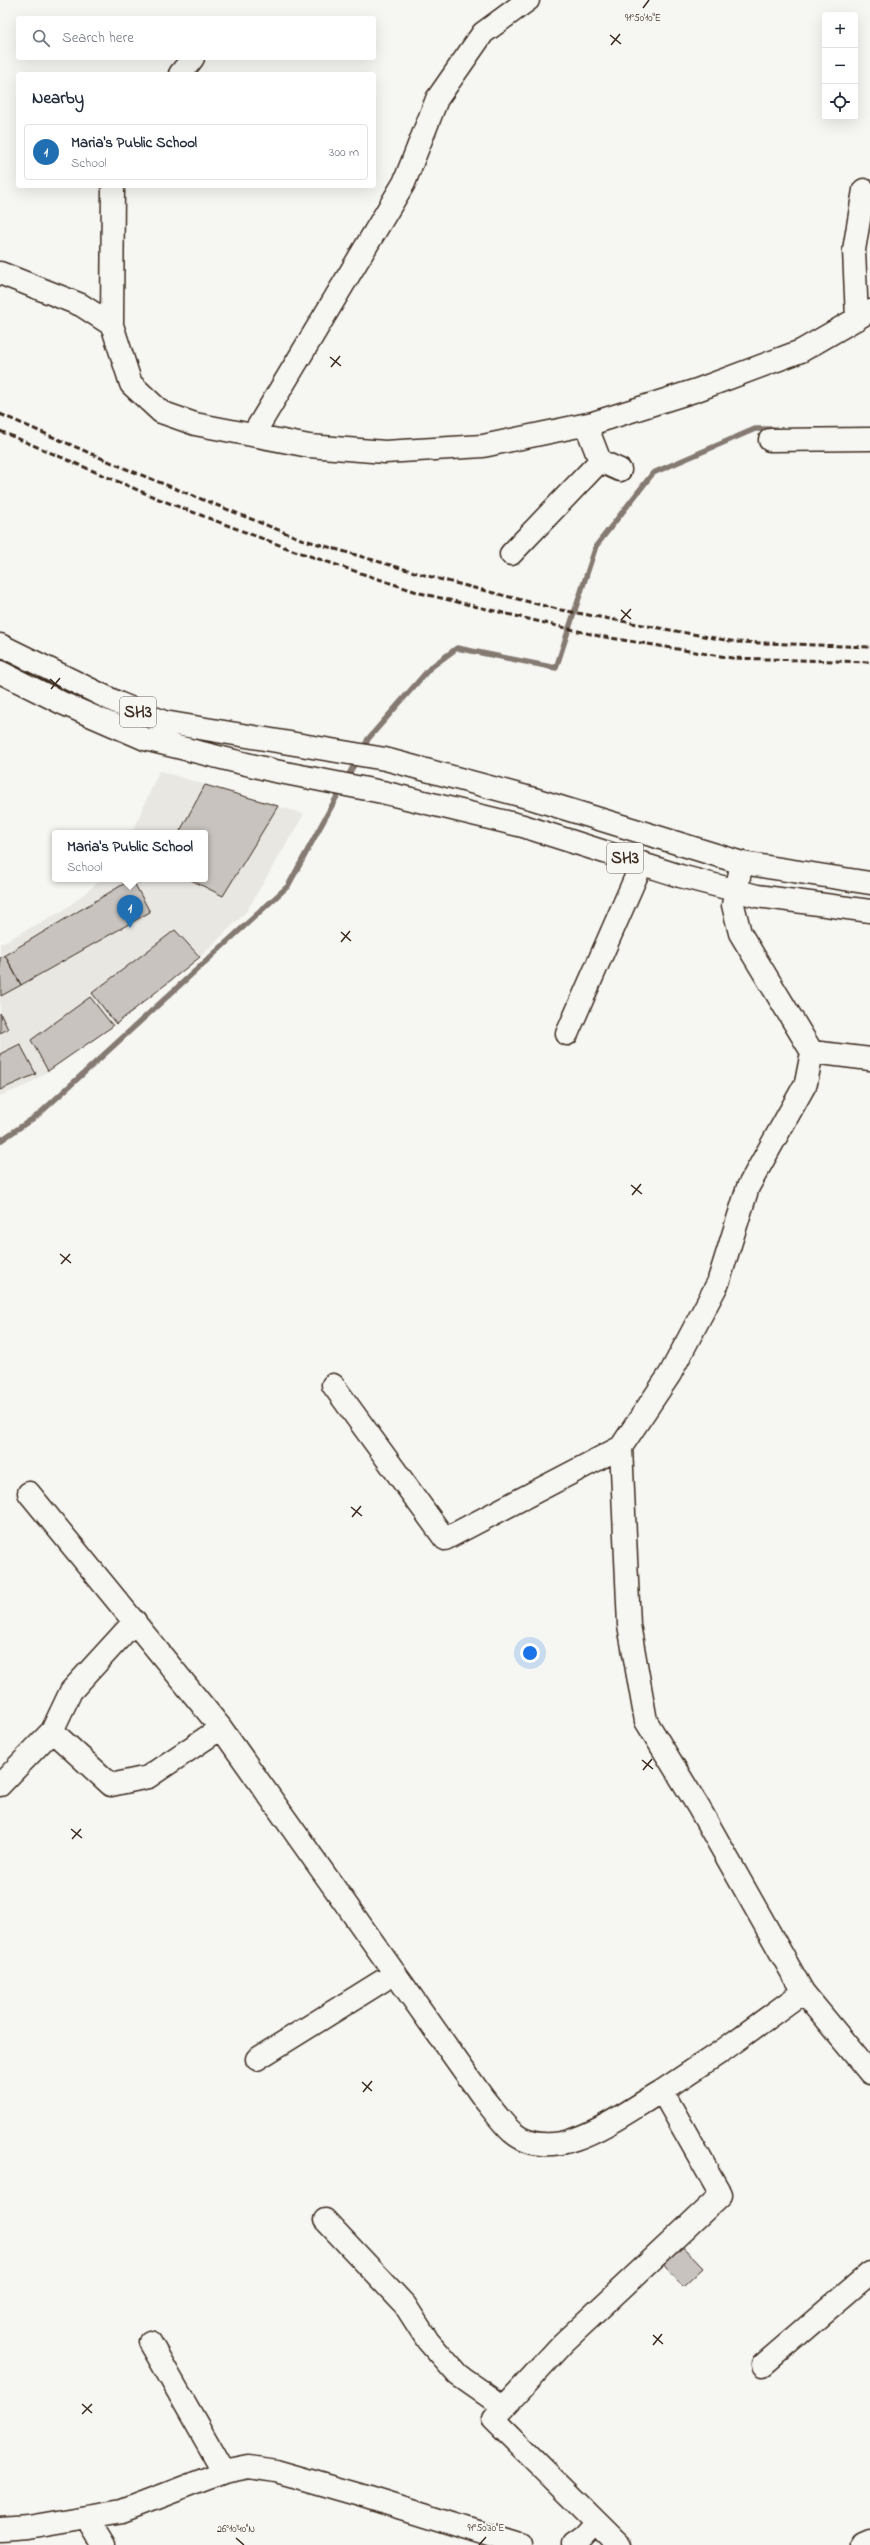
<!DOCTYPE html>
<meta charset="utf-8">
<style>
:root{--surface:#fff;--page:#f6f6f7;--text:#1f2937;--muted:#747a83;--line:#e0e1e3;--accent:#1f6fb2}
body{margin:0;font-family:"Indie Flower",sans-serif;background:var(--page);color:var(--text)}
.controls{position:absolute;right:12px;top:12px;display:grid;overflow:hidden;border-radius:4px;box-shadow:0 4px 16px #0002}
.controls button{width:36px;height:36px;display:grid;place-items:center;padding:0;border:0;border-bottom:1px solid var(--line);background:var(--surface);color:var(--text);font:20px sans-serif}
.you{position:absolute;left:530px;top:1653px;width:14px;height:14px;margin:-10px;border:3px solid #fff;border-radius:50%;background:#1a73e8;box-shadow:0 0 0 6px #1a73e833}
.badge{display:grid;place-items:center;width:26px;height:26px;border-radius:50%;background:var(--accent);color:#fff;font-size:13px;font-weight:700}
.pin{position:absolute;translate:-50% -33px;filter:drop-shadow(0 1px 2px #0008)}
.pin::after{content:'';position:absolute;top:21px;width:14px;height:12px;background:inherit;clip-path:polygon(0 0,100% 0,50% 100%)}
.popup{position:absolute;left:52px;top:830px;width:156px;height:52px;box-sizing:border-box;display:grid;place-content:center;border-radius:4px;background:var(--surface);filter:drop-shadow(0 1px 3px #0005);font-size:13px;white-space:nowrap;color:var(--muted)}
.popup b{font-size:15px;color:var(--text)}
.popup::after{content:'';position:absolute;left:50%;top:100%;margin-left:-8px;border:8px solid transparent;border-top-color:var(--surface)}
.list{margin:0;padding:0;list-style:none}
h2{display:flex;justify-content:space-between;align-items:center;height:52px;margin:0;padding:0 16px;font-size:17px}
h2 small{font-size:13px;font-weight:400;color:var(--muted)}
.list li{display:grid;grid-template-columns:26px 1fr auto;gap:12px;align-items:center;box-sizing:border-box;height:56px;margin:0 8px 8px;padding:0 8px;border:1px solid var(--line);border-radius:4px}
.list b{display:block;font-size:15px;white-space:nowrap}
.list p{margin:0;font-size:13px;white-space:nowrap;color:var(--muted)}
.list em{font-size:13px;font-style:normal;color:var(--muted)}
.icon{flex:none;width:22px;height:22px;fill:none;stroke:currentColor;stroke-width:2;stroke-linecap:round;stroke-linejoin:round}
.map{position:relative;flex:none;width:870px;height:2545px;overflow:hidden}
.search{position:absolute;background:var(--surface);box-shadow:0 4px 16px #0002;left:16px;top:16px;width:360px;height:44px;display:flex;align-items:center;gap:10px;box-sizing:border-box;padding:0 14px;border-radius:4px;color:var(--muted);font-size:15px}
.panel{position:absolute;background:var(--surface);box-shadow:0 4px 16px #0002;left:16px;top:72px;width:360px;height:116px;border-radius:4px}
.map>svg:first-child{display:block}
.built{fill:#e8e7e2}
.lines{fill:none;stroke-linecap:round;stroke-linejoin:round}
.stream{stroke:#857a71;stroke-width:5.5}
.building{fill:#c8c3be;stroke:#3b2a1e}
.street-casing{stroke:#3b2a1e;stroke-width:25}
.primary-casing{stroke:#3b2a1e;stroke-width:25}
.street{stroke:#f6f6f2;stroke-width:22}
.primary{stroke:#f6f6f2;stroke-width:22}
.rail{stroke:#3b2a1e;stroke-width:3;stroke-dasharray:6 3;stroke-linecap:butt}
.ticks{fill:none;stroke:#3b2a1e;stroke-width:1.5}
.labels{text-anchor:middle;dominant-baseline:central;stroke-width:4;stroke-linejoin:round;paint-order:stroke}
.shield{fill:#f6f6f2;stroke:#73675e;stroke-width:1}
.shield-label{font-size:17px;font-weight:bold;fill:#3b2a1e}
.ticks-label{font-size:10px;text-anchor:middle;fill:#3b2a1e;stroke:#f6f6f2;stroke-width:4;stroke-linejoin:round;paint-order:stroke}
</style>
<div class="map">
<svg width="870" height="2545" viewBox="0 0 870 2545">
<rect width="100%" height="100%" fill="#f6f6f2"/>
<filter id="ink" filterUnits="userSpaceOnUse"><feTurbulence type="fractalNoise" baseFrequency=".025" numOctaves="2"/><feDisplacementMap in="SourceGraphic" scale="8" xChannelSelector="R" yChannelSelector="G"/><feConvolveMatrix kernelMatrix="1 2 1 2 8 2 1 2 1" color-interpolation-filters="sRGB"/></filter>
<g filter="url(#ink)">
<path class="built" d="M159,771l145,43 -58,98 -46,45 -81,65 -90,62 -29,12v-152l64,-34 38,-31h103v-46h-73z"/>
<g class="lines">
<path class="stream" d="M363,750l5,-11 62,-71 27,-20 99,20 40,-122 57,-73 102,-44h20
M346,780l11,-21
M0,1141l38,-26 250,-229 53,-97"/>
</g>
<path class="building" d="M205,785l73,21 -55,90 -34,-17h16v-46h-26z
M132,879l18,33 -129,73 -16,-30z
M175,930l25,27 -84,67 -24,-31z
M5,955l16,30 -20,11 -1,-38z
M90,997l23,29 -65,45 -17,-31z
M0,1013l8,16 -8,4z
M20,1044l16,30 -36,16v-36z
M680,2244l23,24 -20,19 -22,-25z"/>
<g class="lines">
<g class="street-casing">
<path id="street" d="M180,74l13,-16
M0,273l81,32 31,20 19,59 30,28 34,12 114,22 76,6 98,-6 110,-23 104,-33 104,-39 69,-40
M857,319l-3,-69 10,-60
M112,325l1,-139
M586,425l14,36 20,9
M253,435l151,-252 33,-84 46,-66 45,-33
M770,440l100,-1
M511,554l89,-93
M742,863l-9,42 7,28 72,119 -6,31 -58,104 -30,96 -48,91 -49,73 8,178 17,96 53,87 104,184 67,81
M567,1034l75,-171
M812,1052l58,7
M333,1385l112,154 176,-92
M29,1493l192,235 263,371c9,11 18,24 28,33 43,37 111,-19 150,-41
M52,1731l59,54 37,-8 73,-49
M0,1785l52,-54 19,-40 64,-70
M257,2059l138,-86
M325,2220l80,85 23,36 30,34 46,32
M150,2342l74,130
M763,2365l107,-92
M87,2517l17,28
M0,2529l28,-2 94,-16 102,-39 25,-5 27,4 87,25 157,49
M573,2545l10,-7 14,-15
M620,2545l-127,-126 70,-76 158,-148 -59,-104 60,-40 81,-59
M863,2545l7,-3"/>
</g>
<g class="primary-casing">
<path id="primary" d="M0,645l118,58 46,19 221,37 149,40 208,64 128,20
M0,672l62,31 83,36 130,32 107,21 141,34 157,50 77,20 113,15"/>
</g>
<use href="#street" class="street"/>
<use href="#primary" class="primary"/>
<path class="rail" d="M0,414l124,54 177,71 134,39 126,32 175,32 134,5
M0,431l161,69 134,51 125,42 179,43 133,22 138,4"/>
</g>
</g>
<path class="ticks" d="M643,8l6,-8M610,35l11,9M611,45l9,-11M330,357l11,9M331,367l9,-11M621,610l10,9M621,620l10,-11M50,679l10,9M51,689l9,-11M341,932l10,9M341,942l9,-11M631,1185l11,9M632,1195l9,-11M60,1254l11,9M61,1264l9,-10M351,1507l11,9M352,1517l9,-11M642,1760l11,9M643,1770l9,-11M71,1829l11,9M72,1839l9,-10M362,2082l10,9M363,2092l9,-11M653,2335l10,9M653,2345l9,-11M82,2404l10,9M82,2414l10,-10M236,2538l8,7M479,2545l7,-8"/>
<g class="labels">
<g class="shield">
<rect x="120" y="697" width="36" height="30" rx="3"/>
<rect x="607" y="843" width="36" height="30" rx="3"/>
</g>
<g class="shield-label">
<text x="138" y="712">SH3</text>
<text x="625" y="858">SH3</text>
</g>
</g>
<g class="ticks-label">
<text x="643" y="21">91°50'10"E</text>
<text x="486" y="2531">91°50'30"E</text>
<text x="236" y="2532">26°10'40"N</text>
</g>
</svg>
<div class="controls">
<button>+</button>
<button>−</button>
<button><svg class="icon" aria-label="locate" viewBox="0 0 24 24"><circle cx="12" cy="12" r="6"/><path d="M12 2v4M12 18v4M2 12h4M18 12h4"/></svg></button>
</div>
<div class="you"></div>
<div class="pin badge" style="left:130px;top:928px">1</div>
<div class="popup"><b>Maria's Public School</b>School</div>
<div class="search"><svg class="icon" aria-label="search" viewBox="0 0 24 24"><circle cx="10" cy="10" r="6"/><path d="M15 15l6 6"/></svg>Search here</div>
<section class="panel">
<h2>Nearby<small></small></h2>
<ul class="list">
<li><span class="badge">1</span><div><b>Maria's Public School</b><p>School</p></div><em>300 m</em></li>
</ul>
</section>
</div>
